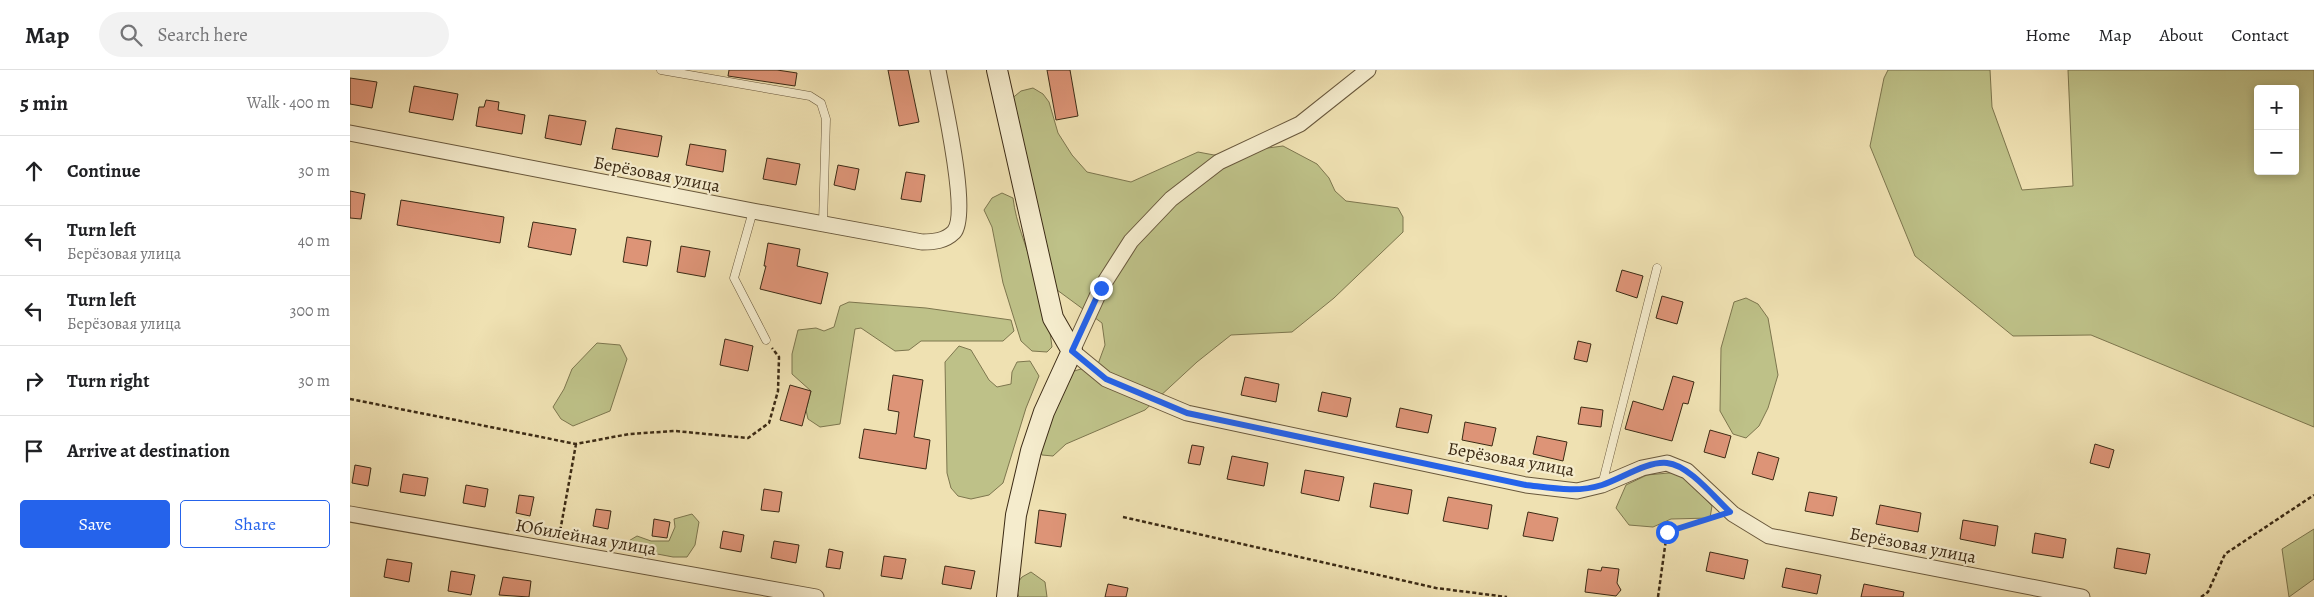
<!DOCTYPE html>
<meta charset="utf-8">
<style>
:root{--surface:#fff;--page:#f2f2f2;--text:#202124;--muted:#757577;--line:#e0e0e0;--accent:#2563eb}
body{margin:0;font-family:Alegreya,serif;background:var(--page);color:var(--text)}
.controls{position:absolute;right:15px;top:15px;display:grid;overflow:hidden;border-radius:5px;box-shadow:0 2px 8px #0003}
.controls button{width:45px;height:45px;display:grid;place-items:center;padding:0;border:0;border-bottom:1px solid var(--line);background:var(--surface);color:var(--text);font:25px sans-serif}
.stop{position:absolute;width:15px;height:15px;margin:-11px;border:4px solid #2563eb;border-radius:50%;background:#fff}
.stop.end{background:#2563eb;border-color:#fff;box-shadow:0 1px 5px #0008}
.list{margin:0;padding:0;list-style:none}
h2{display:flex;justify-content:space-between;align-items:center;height:65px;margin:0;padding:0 20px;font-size:21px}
h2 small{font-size:16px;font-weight:400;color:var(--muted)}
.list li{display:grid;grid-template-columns:32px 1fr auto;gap:15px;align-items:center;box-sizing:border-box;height:70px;padding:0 20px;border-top:1px solid var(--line)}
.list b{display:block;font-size:19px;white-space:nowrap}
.list p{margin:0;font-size:16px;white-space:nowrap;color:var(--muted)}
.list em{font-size:16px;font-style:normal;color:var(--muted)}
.actions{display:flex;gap:10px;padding:15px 20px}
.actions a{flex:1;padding:11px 0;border:1px solid var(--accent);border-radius:5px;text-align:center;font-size:18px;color:var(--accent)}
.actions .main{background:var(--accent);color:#fff}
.icon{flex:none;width:28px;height:28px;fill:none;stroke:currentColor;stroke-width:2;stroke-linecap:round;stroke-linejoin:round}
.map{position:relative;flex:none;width:1964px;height:527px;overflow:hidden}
header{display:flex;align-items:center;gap:30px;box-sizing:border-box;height:70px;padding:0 25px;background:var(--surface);border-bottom:1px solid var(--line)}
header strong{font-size:24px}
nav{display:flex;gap:28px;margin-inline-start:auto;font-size:18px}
.search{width:350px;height:45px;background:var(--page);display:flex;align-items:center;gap:12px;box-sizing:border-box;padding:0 18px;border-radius:28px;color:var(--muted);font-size:19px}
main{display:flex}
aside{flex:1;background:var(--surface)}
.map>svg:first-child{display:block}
.green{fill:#bec188;stroke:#7d764e;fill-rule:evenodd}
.building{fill:#dd9477;stroke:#3c2b15}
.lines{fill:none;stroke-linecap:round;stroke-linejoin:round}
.lane-casing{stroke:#69583c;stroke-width:9}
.street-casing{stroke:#69583c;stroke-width:17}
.secondary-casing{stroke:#3c2b15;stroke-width:22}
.path{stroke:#3c2b15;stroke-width:2.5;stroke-dasharray:4 2.5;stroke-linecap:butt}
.lane{stroke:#f5eccd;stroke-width:8}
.street{stroke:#f5eccd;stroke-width:15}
.secondary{stroke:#f5eccd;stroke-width:20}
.route{stroke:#2563eb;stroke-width:6}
.labels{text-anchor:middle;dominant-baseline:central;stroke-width:4.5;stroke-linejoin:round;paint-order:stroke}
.street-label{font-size:18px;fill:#3c2b15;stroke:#f5eccd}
</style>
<header>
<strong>Map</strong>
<div class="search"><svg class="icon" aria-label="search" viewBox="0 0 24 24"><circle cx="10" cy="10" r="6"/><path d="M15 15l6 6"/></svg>Search here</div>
<nav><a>Home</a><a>Map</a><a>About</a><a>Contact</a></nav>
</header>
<main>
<aside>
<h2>5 min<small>Walk · 400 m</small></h2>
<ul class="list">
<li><svg class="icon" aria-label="ahead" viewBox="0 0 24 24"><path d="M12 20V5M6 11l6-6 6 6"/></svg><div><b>Continue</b></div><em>30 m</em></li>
<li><svg class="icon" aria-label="left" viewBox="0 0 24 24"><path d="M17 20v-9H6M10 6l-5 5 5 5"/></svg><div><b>Turn left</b><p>Берёзовая улица</p></div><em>40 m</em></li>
<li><svg class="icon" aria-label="left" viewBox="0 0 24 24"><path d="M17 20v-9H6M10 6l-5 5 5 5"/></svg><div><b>Turn left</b><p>Берёзовая улица</p></div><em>300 m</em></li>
<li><svg class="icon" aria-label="right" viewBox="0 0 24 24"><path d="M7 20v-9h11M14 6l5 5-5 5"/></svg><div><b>Turn right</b></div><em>30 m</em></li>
<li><svg class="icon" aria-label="arrive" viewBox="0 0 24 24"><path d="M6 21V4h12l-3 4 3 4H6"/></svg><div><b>Arrive at destination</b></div></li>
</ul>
<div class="actions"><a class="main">Save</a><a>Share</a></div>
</aside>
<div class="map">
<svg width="1964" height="527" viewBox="0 0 1964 527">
<rect width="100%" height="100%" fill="#efe1b2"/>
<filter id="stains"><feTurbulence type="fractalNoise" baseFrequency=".004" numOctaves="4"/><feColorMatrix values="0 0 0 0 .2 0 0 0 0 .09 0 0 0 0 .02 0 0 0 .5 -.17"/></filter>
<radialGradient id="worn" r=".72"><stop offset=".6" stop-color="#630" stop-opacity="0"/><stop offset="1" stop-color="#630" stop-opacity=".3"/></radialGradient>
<path class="green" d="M1538,0h102l2,37 30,83 51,-4 -5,-116h246v357l-223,-92 -78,1 -98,-80 -45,-110 14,-68zM1908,19h37v82h-37z
M683,18l10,6 6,8 9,31 14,22 15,17 44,10 67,-30 16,3 69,-9 34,18 12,14 6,13 11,10 52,7 5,9v15l-69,66 -42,34 -61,3 -34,27 -52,48 -79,34 -13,12 -11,-1 -5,-10 27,-71 34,-10 7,-19 -3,-22 -49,-36 -43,-187 11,-9z
M652,123l11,5c3,25 13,47 20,70 9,26 16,52 19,79l-5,5 -15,-1 -11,-10 -18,-58 -11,-56 -8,-17 8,-12z
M1396,228l12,6 10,14 10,57 -10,33 -9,18 -13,12 -13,-4 -13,-23 1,-63 13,-46z
M499,232l77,6 85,12 3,11 -11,10h-82l-12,9 -14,1 -34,-23 -6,1 -15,95 -20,3 -12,-8 -2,-9 5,-19 -19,-17v-20l6,-24 18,-2 8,3 10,-4 6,-21z
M247,273l23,2 7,14 -17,52 -37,15 -12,-7 -8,-12 11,-18 8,-20z
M609,276l12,4 18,30 8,7 14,-3 1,-12 5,-10 13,-1 9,15 -13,32 -23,75 -14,12 -18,4 -13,-3 -7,-8 -4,-15 -2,-111z
M1329,402l33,34 -2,12 -39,1 -18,8 -24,-2 -13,-17 10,-23 21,-10z
M342,444l7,8 -4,23 -8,12h-14l-42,-8 -4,-7 10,-6 14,5h18l6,-14 -1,-8z
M1964,459v50l-25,18 -7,-48z
M681,502l14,10 2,15h-28l-4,-11 7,-9z"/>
<path class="building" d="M379,0h48l20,3 -2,13 -67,-10z
M538,0h20l11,52 -20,4z
M697,0h23l8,46 -22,4z
M0,8l27,4 -5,26 -22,-4z
M64,16l44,8 -5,26 -44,-8z
M136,30l13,2 -1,8 27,5 -3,19 -46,-8 3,-19h5z
M199,45l37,6 -5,24 -36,-7z
M266,58l46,8 -4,21 -46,-8z
M340,74l36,6 -3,22 -37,-7z
M417,88l33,6 -4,21 -33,-6z
M488,95l21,4 -4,21 -21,-5z
M556,102l19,3 -4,27 -20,-3z
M0,121l15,3 -4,25 -11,-1z
M51,130l103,17 -4,26 -103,-18z
M183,152l43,7 -5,26 -43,-8z
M277,167l24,4 -4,25 -24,-4z
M418,173l32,6 -3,17 31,7 -7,31 -61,-15 6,-23h-2z
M331,176l29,5 -5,26 -28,-5z
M1272,200l21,6 -6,22 -21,-7z
M1312,226l21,6 -6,22 -21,-6z
M375,269l28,7 -5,25 -28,-6z
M1228,271l13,3 -4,18 -13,-3z
M543,305l30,5 -9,57 16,3 -4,29 -67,-11 5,-29 32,5 3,-22 -11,-2z
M1323,306l21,6 -6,22 -5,-1 -11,38 -47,-12 8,-28 30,9z
M895,307l34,7 -3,18 -35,-7z
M440,315l21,6 -9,35 -22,-6z
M972,322l29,6 -4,19 -29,-6z
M1231,337l22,3 -2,17 -23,-3z
M1050,338l32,7 -4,18 -32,-6z
M1115,352l31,6 -4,18 -30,-6z
M1360,360l21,6 -6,22 -21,-6z
M1187,366l30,6 -4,19 -30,-7z
M1745,374l19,6 -5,18 -19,-5z
M842,375l12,2 -4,18 -12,-2z
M1408,382l21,6 -6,22 -21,-6z
M882,386l36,7 -4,23 -37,-7z
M5,395l16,3 -3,18 -16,-3z
M955,400l39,7 -5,24 -38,-8z
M53,404l25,4 -3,18 -25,-4z
M1024,413l38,7 -4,24 -38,-7z
M116,415l22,4 -3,18 -22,-4z
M414,419l18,3 -3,20 -18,-2z
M1459,422l28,5 -4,19 -28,-5z
M169,425l15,2 -4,19 -14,-3z
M1098,427l44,8 -4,24 -45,-8z
M1530,435l41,8 -3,19 -42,-8z
M246,439l15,2 -3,18 -15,-3z
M689,440l27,4 -5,33 -26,-4z
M1178,442l30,6 -5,23 -30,-5z
M304,449l16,3 -3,16 -15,-2z
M1613,450l35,6 -3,20 -35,-7z
M373,461l21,4 -3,17 -21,-4z
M1685,463l31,6 -3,19 -31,-5z
M424,471l25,4 -3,18 -25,-5z
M1767,478l33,6 -4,20 -32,-6z
M479,479l14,3 -3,17 -14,-2z
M1360,482l38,8 -4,19 -38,-8z
M534,486l22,3 -4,20 -21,-3z
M37,489l25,4 -3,19 -25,-5z
M595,496l30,5 -4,18 -29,-5z
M1252,497l17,2 -2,14 4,7 -5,6 -31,-4 3,-23 13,2z
M1436,498l35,7 -4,19 -35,-7z
M101,501l24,4 -4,20 -23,-4z
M153,507l28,4 -2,16 -30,-2z
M758,514l20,4 -2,9h-21z
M1514,514l40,8 -1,5h-42z"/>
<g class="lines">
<g class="lane-casing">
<path id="lane" d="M311,0l149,26 11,7 5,16 -3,104
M403,141l-19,67 32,62
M1252,415l55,-217"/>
</g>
<g class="street-casing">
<path id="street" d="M1018,0l-68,54 -81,38 -48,37 -40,42 -30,47 -29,63 34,28 81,34 339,72 51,6 25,-6 40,-17 25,-5 20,8 46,43 36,22 313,61
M0,63l403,78 169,31c12,0 23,-1 32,-10 16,-19 -11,-134 -16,-162
M0,444l466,83"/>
</g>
<g class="secondary-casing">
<path id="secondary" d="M647,0l56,248 19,33 -28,61 -13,39 -15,64 -9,82"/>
</g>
<path class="path" d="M0,329l226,45 53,-10 46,-3 73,7 21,-15 9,-32 1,-34 -7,-9
M773,447l313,71 71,9
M209,467l17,-93
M1308,527l9,-65 48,-15
M1851,527l7,-5 17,-38 89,-59"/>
<use href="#lane" class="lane"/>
<use href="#street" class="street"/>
<use href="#secondary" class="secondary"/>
</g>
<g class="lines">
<path class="route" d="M751,218l-29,63 34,28 81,34 339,72c26,3 51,8 76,0 19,-6 45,-24 65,-22 22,2 47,34 63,49l-63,20"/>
</g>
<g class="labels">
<g class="street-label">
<text transform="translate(307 104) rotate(11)">Берёзовая улица</text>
<text transform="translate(1161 389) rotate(10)">Берёзовая улица</text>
<text transform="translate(236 467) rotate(10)">Юбилейная улица</text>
<text transform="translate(1563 475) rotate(11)">Берёзовая улица</text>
</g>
</g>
<rect width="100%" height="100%" filter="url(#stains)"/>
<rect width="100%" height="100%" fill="url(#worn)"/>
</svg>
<div class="controls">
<button>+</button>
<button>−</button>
</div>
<div class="stop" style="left:1317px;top:462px"></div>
<div class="stop end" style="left:751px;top:218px"></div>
</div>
</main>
